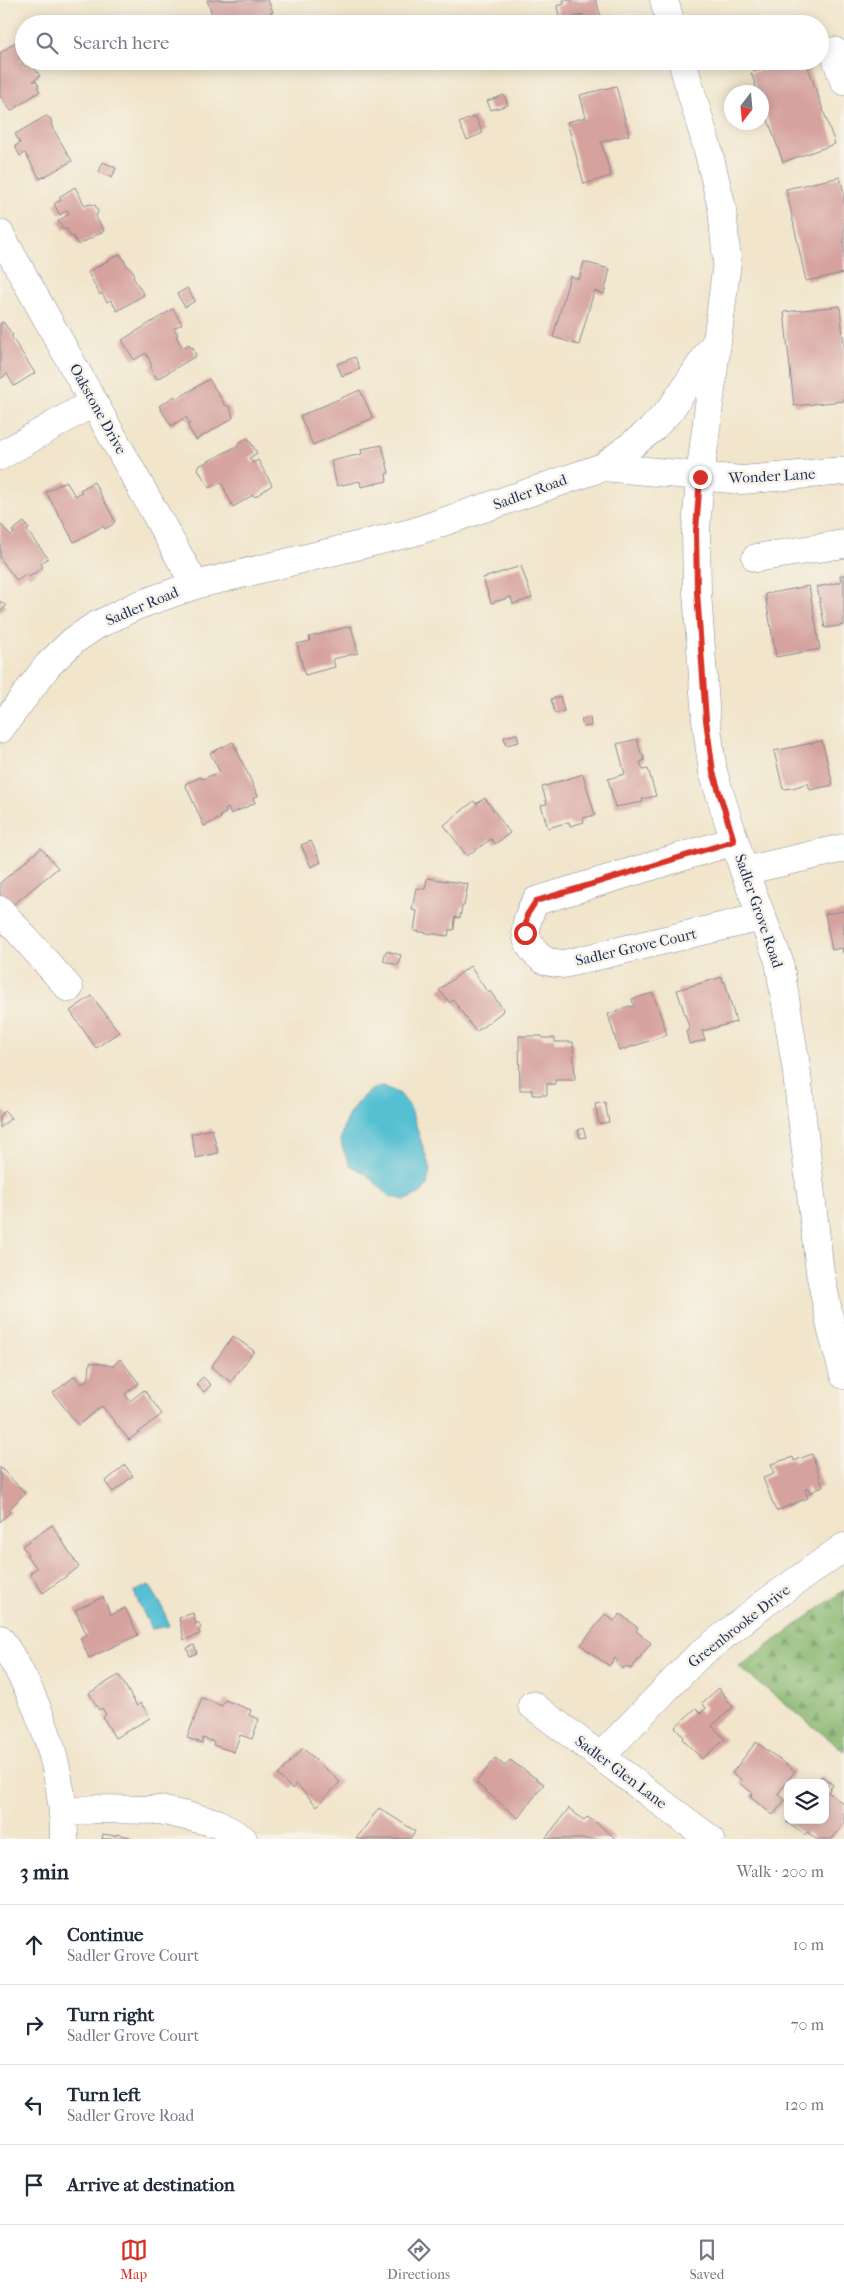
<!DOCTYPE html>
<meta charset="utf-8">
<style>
:root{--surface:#fff;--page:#f6f6f7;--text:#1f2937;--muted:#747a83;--line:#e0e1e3;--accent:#d93025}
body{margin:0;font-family:"IM FELL French Canon",serif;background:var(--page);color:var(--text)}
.controls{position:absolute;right:15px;bottom:15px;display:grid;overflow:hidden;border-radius:10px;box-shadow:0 2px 12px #0003}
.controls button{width:45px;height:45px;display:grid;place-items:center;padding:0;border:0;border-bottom:1px solid var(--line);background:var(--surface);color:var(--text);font:25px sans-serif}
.compass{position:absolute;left:724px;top:85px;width:45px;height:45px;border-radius:50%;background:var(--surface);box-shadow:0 2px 12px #0003;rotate:196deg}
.stop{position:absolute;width:15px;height:15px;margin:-11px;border:4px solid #d93025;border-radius:50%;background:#fff}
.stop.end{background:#d93025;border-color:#fff;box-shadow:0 1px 5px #0008}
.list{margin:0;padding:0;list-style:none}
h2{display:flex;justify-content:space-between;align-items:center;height:65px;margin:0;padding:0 20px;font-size:21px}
h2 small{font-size:16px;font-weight:400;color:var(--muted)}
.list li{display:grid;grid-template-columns:32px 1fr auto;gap:15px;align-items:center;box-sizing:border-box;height:80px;padding:0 20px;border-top:1px solid var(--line)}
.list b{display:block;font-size:19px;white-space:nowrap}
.list p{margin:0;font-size:16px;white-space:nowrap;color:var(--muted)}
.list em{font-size:16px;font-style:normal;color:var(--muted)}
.icon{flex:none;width:28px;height:28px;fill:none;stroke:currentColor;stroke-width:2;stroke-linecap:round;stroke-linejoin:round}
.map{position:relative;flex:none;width:844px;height:1839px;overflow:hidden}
.search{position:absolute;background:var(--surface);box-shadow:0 2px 12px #0003;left:15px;right:15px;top:15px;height:55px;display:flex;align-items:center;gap:12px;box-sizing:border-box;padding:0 18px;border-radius:28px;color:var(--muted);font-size:19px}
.sheet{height:385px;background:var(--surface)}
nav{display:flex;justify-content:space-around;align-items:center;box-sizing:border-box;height:70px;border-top:1px solid var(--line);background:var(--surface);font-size:14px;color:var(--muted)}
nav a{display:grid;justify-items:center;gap:2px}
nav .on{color:var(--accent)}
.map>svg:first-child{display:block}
.forest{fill:url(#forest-firs);stroke:#527468}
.water{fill:#56c0d3;stroke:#387898}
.building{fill:#d6a29e}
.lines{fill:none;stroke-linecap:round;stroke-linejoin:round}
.minor-casing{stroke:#868a94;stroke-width:29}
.minor{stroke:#fff;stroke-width:28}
.route{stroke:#d93025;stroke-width:6}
.labels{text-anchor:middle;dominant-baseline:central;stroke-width:5;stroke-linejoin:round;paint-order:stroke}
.street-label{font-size:15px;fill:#1b2f5e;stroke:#f7f3e8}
</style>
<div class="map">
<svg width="844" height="1839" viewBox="0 0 844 1839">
<defs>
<pattern id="forest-firs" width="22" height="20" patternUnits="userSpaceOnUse" patternTransform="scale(1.25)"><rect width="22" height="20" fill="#89b871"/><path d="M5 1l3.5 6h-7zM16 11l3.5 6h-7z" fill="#6f9660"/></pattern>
</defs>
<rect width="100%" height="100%" fill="#f7f3e8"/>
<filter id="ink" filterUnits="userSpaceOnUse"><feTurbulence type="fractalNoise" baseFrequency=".02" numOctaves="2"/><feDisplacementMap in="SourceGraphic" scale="10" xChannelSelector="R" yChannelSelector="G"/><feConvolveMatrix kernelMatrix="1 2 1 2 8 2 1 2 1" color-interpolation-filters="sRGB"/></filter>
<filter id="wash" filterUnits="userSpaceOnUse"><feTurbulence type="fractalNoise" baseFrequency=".0096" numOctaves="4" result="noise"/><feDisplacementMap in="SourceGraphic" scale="20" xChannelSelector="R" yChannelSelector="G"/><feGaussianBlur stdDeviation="1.12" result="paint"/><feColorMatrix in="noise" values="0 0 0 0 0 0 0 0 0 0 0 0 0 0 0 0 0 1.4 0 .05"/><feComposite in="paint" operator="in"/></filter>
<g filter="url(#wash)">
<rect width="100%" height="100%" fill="#f1e5cb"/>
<path class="forest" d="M844,1590v161l-105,-84z"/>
<path class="water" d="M383,1086l17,8 10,13 20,62 -3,16 -5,7 -16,8 -17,-4 -24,-23 -15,-8c-3,-7 -9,-18 -9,-26 1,-20 22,-51 42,-53z
M149,1585l13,21 7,20 -18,3 -17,-37z"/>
<g id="blocks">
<path class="building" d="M207,0h61l5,12 -32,12h-41v-2l13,-5z
M563,0h33l5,17 -15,4 -3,-6 -23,6 -3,-15 7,-2z
M17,41l7,5v9l-5,3 6,9 6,-4 9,13 -7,5h3l3,5 -2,1 3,4 -29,20 -11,-15v-43z
M784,61h22l29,83 -52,18 -21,-59v-11h-4l-7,-19z
M616,86l13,49 -28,7 10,34 -27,8 -17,-62 19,-5 -6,-22z
M504,95l4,10 -17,5 -4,-9z
M46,116l5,3 1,8 20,34 -32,18 -15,-26 -5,3 -5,-10 5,-3 -5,-9z
M475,116l8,17 -16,7 -8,-17z
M103,162l13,6 -4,10 -13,-6z
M840,177l4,16v80l-38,8 -20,-92z
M75,187l10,19 4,-2 6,1 3,6 -2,6 8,14 -26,14 -5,-9 -2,1 -4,-8 -3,1 -6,-9 11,-7 -2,-4 -7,5 -6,-11 7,-4 -2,-3z
M120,254l8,13 6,5 -1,5 11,18 -27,16 -6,-11 -4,2 -5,-9 -2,2 -12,-23z
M584,262l26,7 -6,25 -10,-3 -15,54 -26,-8 17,-61 9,3z
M187,288l8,13 -10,6 -8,-13z
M840,306l4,40v55l-50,5 -10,-94z
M173,309l9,15 -8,4 4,7 -2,1 7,12 6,-4 2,4 2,-1 3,9 -39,23 -7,-11 2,-2 -6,-13 -12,7 -12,-20z
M3,322l10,13 -2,1 24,37 -21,13 -7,-12 -7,5v-55z
M355,357l5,12 -18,7 -5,-12z
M209,379l16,26 5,2 3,11 -37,22 -9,-15 3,-1 -4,-7 -15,9 -12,-20 16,-10 2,3z
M360,390l13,28 -60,27 -13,-29z
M248,438l9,15 -8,5 4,5 5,-3 14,25 -17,12 -2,-2 -20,12 -12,-25 -12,6 -12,-21 42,-22 -1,-2z
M382,445l7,28 -3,1 1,7 -26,6 -1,-6 -23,5 -6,-25 31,-7 -1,-5z
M66,481l9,15 7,-4 -2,-2 14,-8 21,39 -3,4 -7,4 -2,-3 -29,16 -28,-50z
M24,522l5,7 -2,2 21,27 -7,6 2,3 -14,10 -2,-3 -10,7 -17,-23v-35l11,13 3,-3 -2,-2z
M521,566l11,32 -19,6 -2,-7 -20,6 -8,-25z
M840,575h4v50l-19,3 -8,-41 24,-5z
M809,586l11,63 -44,8 -11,-63z
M0,601l6,5 -6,7z
M351,626l7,27 -25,6 2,8 -30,8 -8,-31 13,-3 -1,-4z
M560,696l4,15 -9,3 -4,-15z
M590,717l1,9 -8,1 -2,-8z
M517,734l2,8 -13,3 -2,-8z
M637,739l4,15h2l1,7 -4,1 3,8 5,-1 8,27 -14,3 1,3 -28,5 -7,-28 17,-5 -8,-30z
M822,741l11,44 -23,5 -2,-7 -15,5 -10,1 -9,-38z
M233,742l25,54 -5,2 2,5 -24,11 -3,-6 -3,2 2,2 -7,4 1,2 -17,8 -19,-42 16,-7 1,2 18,-7 -10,-19z
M583,774l12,41 -12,3 1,4 -14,4 -1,-4 -21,6 -7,-23 6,-1 -5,-17z
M485,798l25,35 -15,11 -4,-5 -24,17 -23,-31 30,-24 2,3z
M311,841l10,21 -10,5 -10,-22z
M41,848l17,20 -50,41 -8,-9v-17z
M427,878l41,6 -4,22h-2l-2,12 -5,-1 -1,13h-5l-1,6 -34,-5 3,-20 -5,-1 4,-22 9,1z
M844,911v42h-1l-1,-5 -10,2 -7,-36z
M386,951l15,4 -3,10 -15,-4z
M470,966l18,27 2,-2 13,18 -1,3 -26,20 -23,-32 -3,3 -11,-13z
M722,977l1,5h2l11,40 -34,9 3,9 -16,4 -3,-13 4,-1 -13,-40z
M653,993l14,42 -48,16 -11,-37 21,-8 5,1 -2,-8z
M92,996l27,36 -23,16 -26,-37z
M519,1036h23l1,2h12v4h18l2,38h-20v4h-8v11h-15v-5h-12z
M605,1102l4,20 -10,2 -4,-20z
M5,1111l6,7 -11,10v-12z
M583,1128l3,9 -6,1 -2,-8z
M212,1129l6,24 -22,5 -5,-24z
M233,1336l21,15 -23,31 -20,-15z
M120,1359l19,24 -14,11 5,7 14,-11 18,24 -33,26 -27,-34 -24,19 -25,-32 22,-17 6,8 8,-6 1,-16 23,4z
M203,1377l8,8 -7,7 -8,-8z
M812,1454l11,32 -13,7 -2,-5 -3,1 3,9 -32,13 -13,-33 11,-4 -3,-10 22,-7 1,4z
M125,1465l8,11 -20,16 -8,-10z
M0,1467l25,26 -17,17 2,2 -10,10z
M52,1525l27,42 -36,26 -13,-20 7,-5 -11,-13 2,-1 -6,-8z
M103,1597l8,18 14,-7 13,27 -49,23 -9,-20 7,-3 -12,-25z
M193,1613l3,11 2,-2 3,6 -3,2 2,4 -16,6 -5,-22z
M605,1614l9,7 6,-7 18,14 -2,3 15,12 -20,26 -5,-3 -3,3 -7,-6 2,-2 -3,-3 -6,8 -28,-21z
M194,1645l3,8 -7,3 -3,-8z
M119,1675l18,31 4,-3 9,15 -35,20 -12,-21 3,-2 -4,-7 -3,2 -10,-17z
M719,1688l14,19 -21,19 13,13 -23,20 -20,-20 2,-2 -9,-10 21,-19 5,5 5,-5 -4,-5z
M202,1698l20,8 3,-6 26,10 -2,5 10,4 -7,20 -12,-4 -6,17 -21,-7 1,-3 -11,-4 -1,5 -15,-5z
M756,1742l39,29 -17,23 7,6 -12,15 -23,-18 3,-4 -14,-10 3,-3 -10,-7z
M303,1748l37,34 -23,24 -21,-22 -4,5 -14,-14z
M495,1758l10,8 5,-6 34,24 -26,34 -42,-35z
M821,1776l12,9 -5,7 16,12v20l-12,15h-16l-9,-7 -2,3 -19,-13 39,-2v-37h-9z
M379,1808l36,23 -5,8h-54z
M569,1808l15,13 3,-4 10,6 19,16h-71z
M103,1834l13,2v-2l14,3v2h-28z"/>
</g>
</g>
<g filter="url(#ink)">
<use href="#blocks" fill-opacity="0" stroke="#868a94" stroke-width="1"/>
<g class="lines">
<g class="minor-casing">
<path id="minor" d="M664,0l7,24
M834,51l10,30
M682,61l26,89 14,58 5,54 -27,215 -4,54 1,61 9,128 7,52 31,99 35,90 17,105 24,206 12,59 12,44
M0,234l195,351
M0,456l94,-54
M603,467l48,-37 19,-20 43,-64
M756,558l88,-14
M0,729l48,-64 25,-24 22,-15 41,-20 59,-21 219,-53 189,-65 139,13 102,-9
M734,841l-198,60c-13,21 -16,43 8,59 5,3 14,3 20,4l198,-47
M744,871l100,-23
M0,910l69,78
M0,1639c39,59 64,129 64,200
M532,1705l178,134
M601,1756l96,-99 67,-53 80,-57
M64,1813l30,-4 66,1 57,13 26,16"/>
</g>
<use href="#minor" class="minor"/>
</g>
</g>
<g class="lines" filter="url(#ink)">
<path class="route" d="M525,933l2,-18 9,-14 198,-60 -21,-69 -7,-52 -9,-128 -1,-61 4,-54"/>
</g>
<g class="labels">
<g class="street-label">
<text transform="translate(98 409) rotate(61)">Oakstone Drive</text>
<text transform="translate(772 476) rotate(-3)">Wonder Lane</text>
<text transform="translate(530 492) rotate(-20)">Sadler Road</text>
<text transform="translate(142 606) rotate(-23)">Sadler Road</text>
<text transform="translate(759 911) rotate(71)">Sadler Grove Road</text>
<text transform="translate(636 947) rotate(-13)">Sadler Grove Court</text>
<text transform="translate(739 1626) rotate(-38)">Greenbrooke Drive</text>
<text transform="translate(621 1772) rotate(37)">Sadler Glen Lane</text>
</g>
</g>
</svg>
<div class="controls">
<button><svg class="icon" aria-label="layers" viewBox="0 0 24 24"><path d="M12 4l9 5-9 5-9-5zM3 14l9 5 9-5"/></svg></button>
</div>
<svg class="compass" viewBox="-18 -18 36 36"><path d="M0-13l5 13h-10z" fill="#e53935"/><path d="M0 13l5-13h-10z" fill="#747a83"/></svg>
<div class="stop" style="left:525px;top:933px"></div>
<div class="stop end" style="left:700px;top:477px"></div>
<div class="search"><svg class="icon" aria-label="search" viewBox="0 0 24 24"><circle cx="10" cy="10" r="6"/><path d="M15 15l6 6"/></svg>Search here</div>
</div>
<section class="sheet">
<h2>3 min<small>Walk · 200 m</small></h2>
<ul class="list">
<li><svg class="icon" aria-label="ahead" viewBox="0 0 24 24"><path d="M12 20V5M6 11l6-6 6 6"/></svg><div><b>Continue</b><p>Sadler Grove Court</p></div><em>10 m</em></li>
<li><svg class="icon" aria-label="right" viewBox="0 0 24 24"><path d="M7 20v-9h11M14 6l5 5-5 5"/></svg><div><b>Turn right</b><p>Sadler Grove Court</p></div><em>70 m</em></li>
<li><svg class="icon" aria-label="left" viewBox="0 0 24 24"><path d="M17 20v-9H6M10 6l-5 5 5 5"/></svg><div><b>Turn left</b><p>Sadler Grove Road</p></div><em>120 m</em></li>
<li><svg class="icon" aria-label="arrive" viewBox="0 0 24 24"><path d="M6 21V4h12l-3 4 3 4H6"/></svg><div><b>Arrive at destination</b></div></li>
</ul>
</section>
<nav>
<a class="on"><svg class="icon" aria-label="map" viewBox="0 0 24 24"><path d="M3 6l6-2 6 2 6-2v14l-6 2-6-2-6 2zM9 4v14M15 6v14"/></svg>Map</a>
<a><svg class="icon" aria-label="directions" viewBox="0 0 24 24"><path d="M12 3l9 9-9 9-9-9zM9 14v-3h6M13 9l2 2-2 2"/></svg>Directions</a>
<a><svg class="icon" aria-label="saved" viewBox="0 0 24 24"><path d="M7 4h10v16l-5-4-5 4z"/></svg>Saved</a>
</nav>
